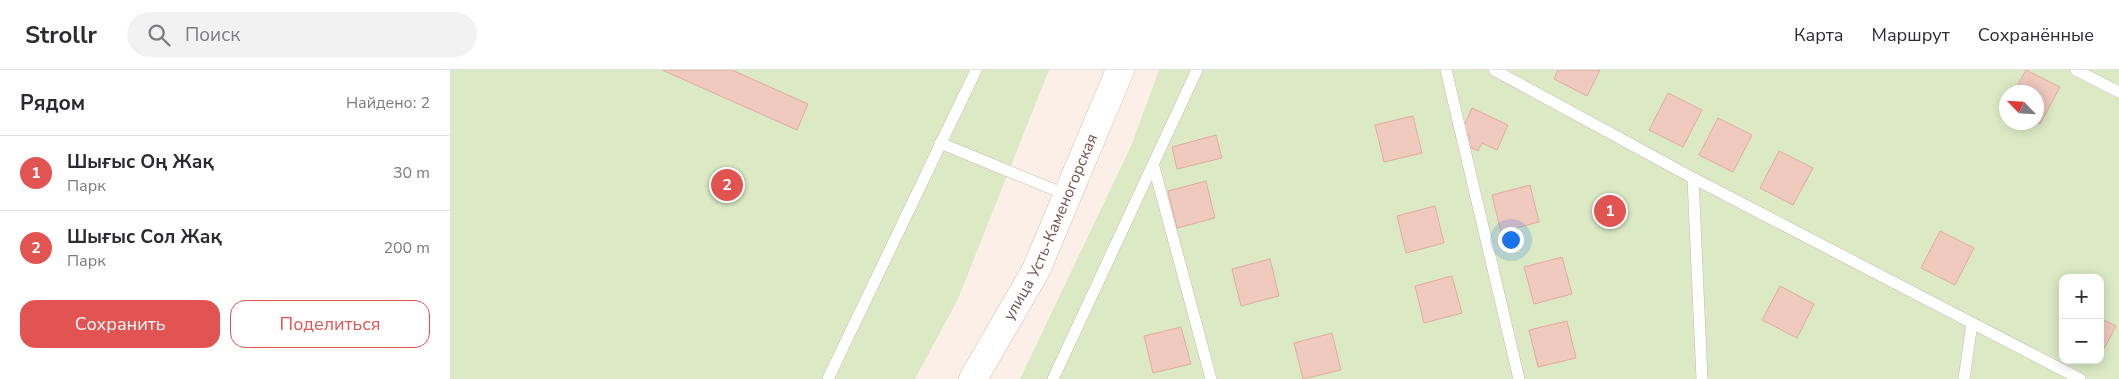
<!DOCTYPE html>
<html lang="ru">
<meta charset="utf-8">
<style>
:root{--surface:#fff;--page:#f2f2f3;--text:#2b2b33;--muted:#7c7c81;--line:#e1e1e2;--accent:#e15451}
body{margin:0;font-family:"Nunito Sans",sans-serif;background:var(--page);color:var(--text)}
.controls{position:absolute;right:15px;bottom:15px;display:grid;overflow:hidden;border-radius:10px;box-shadow:0 2px 12px #0003}
.controls button{width:45px;height:45px;display:grid;place-items:center;padding:0;border:0;border-bottom:1px solid var(--line);background:var(--surface);color:var(--text);font:25px sans-serif}
.compass{position:absolute;left:1549px;top:15px;width:45px;height:45px;border-radius:50%;background:var(--surface);box-shadow:0 2px 12px #0003;rotate:295deg}
.you{position:absolute;left:1060px;top:169px;width:18px;height:18px;margin:-12px;border:4px solid #fff;border-radius:50%;background:#1a73e8;box-shadow:0 0 0 8px #1a73e833}
.badge{display:grid;place-items:center;width:32px;height:32px;border-radius:50%;background:var(--accent);color:#fff;font-size:16px;font-weight:700}
.pin{position:absolute;translate:-50% -50%;border:2px solid #fff;box-shadow:0 1px 5px #0006}
.list{margin:0;padding:0;list-style:none}
h2{display:flex;justify-content:space-between;align-items:center;height:65px;margin:0;padding:0 20px;font-size:21px}
h2 small{font-size:16px;font-weight:400;color:var(--muted)}
.list li{display:grid;grid-template-columns:32px 1fr auto;gap:15px;align-items:center;box-sizing:border-box;height:75px;padding:0 20px;border-top:1px solid var(--line)}
.list b{display:block;font-size:19px;white-space:nowrap}
.list p{margin:0;font-size:16px;white-space:nowrap;color:var(--muted)}
.list em{font-size:16px;font-style:normal;color:var(--muted)}
.actions{display:flex;gap:10px;padding:15px 20px}
.actions a{flex:1;padding:11px 0;border:1px solid var(--accent);border-radius:15px;text-align:center;font-size:18px;color:var(--accent)}
.actions .main{background:var(--accent);color:#fff}
.icon{flex:none;width:28px;height:28px;fill:none;stroke:currentColor;stroke-width:2;stroke-linecap:round;stroke-linejoin:round}
.map{position:relative;flex:none;width:1669px;height:309px;overflow:hidden}
header{display:flex;align-items:center;gap:30px;box-sizing:border-box;height:70px;padding:0 25px;background:var(--surface);border-bottom:1px solid var(--line)}
header strong{font-size:24px}
nav{display:flex;gap:28px;margin-inline-start:auto;font-size:18px}
.search{width:350px;height:45px;background:var(--page);display:flex;align-items:center;gap:12px;box-sizing:border-box;padding:0 18px;border-radius:28px;color:var(--muted);font-size:19px}
main{display:flex}
aside{flex:1;background:var(--surface)}
.map>svg:first-child{display:block}
.green{fill:#dbe9c5;fill-rule:evenodd}
.building{fill:#f0c9bf;stroke:#e2aca0}
.lines{fill:none;stroke-linecap:round;stroke-linejoin:round}
.lane-casing{stroke:#cfb7b0;stroke-width:12}
.secondary-casing{stroke:#d5b8af;stroke-width:29}
.lane{stroke:#fff;stroke-width:11}
.secondary{stroke:#fff;stroke-width:28}
.labels{text-anchor:middle;dominant-baseline:central;stroke-width:4.5;stroke-linejoin:round;paint-order:stroke}
.street-label{font-size:16px;fill:#74524c;stroke:#fef4ed}
</style>
<header>
<strong>Strollr</strong>
<div class="search"><svg class="icon" aria-label="search" viewBox="0 0 24 24"><circle cx="10" cy="10" r="6"/><path d="M15 15l6 6"/></svg>Поиск</div>
<nav><a>Карта</a><a>Маршрут</a><a>Сохранённые</a></nav>
</header>
<main>
<aside>
<h2>Рядом<small>Найдено: 2</small></h2>
<ul class="list">
<li><span class="badge">1</span><div><b>Шығыс Оң Жақ</b><p>Парк</p></div><em>30 m</em></li>
<li><span class="badge">2</span><div><b>Шығыс Сол Жақ</b><p>Парк</p></div><em>200 m</em></li>
</ul>
<div class="actions"><a class="main">Сохранить</a><a>Поделиться</a></div>
</aside>
<div class="map">
<svg width="1669" height="309" viewBox="0 0 1669 309">
<rect width="100%" height="100%" fill="#fcefe7"/>
<path class="green" d="M0,0h599l-91,229 -43,80h-465z
M709,0h960v309h-1099l112,-235zM1556,22h30v30h-30zM1613,208h37v82h-37z"/>
<path class="building" d="M212,0h70l76,34 -11,26z
M1108,0h42l-13,26 -33,-17z
M1576,0l34,17 -20,37 -4,-2v-30h-22z
M1218,23l34,17 -19,37 -34,-17z
M1022,38l36,17 -11,25 -15,-7 -4,8 -12,-6 4,-9 -9,-4z
M963,46l9,37 -38,9 -9,-37z
M1268,48l34,17 -19,37 -34,-17z
M766,65l6,23 -45,11 -5,-22z
M1329,81l34,17 -20,37 -33,-17z
M756,111l9,37 -38,10 -9,-37z
M1080,115l9,37 -38,10 -9,-37z
M985,136l9,37 -38,10 -9,-37z
M1490,161l34,17 -19,37 -34,-17z
M1112,187l10,37 -38,10 -10,-37z
M820,189l9,37 -38,10 -9,-37z
M1002,206l10,37 -38,10 -9,-37z
M1330,216l34,18 -17,34 -35,-18z
M1650,248l16,8 -16,30z
M1117,251l9,37 -38,9 -9,-37z
M731,257l10,37 -38,9 -9,-37z
M882,263l9,37 -38,9 -9,-36z"/>
<g class="lines">
<g class="lane-casing">
<path id="lane" d="M996,0l73,309
M1044,0l199,108 387,201
M1626,0l43,22
M490,73l127,52
M704,97l57,212
M1243,108l9,201
M378,309l148,-309
M603,309l144,-309
M1514,309l8,-56"/>
</g>
<g class="secondary-casing">
<g id="secondary">
<path id="s1" d="M523,309l63,-109 84,-200"/>
</g>
</g>
<use href="#lane" class="lane"/>
<use href="#secondary" class="secondary"/>
</g>
<g class="labels">
<g class="street-label">
<text stroke="none"><textPath href="#s1" startOffset="171">улица Усть-Каменогорская</textPath></text>
</g>
</g>
</svg>
<div class="controls">
<button>+</button>
<button>−</button>
</div>
<svg class="compass" viewBox="-18 -18 36 36"><path d="M0-13l5 13h-10z" fill="#e53935"/><path d="M0 13l5-13h-10z" fill="#7c7c81"/></svg>
<div class="you"></div>
<div class="pin badge" style="left:1160px;top:141px">1</div>
<div class="pin badge" style="left:277px;top:115px">2</div>
</div>
</main>
